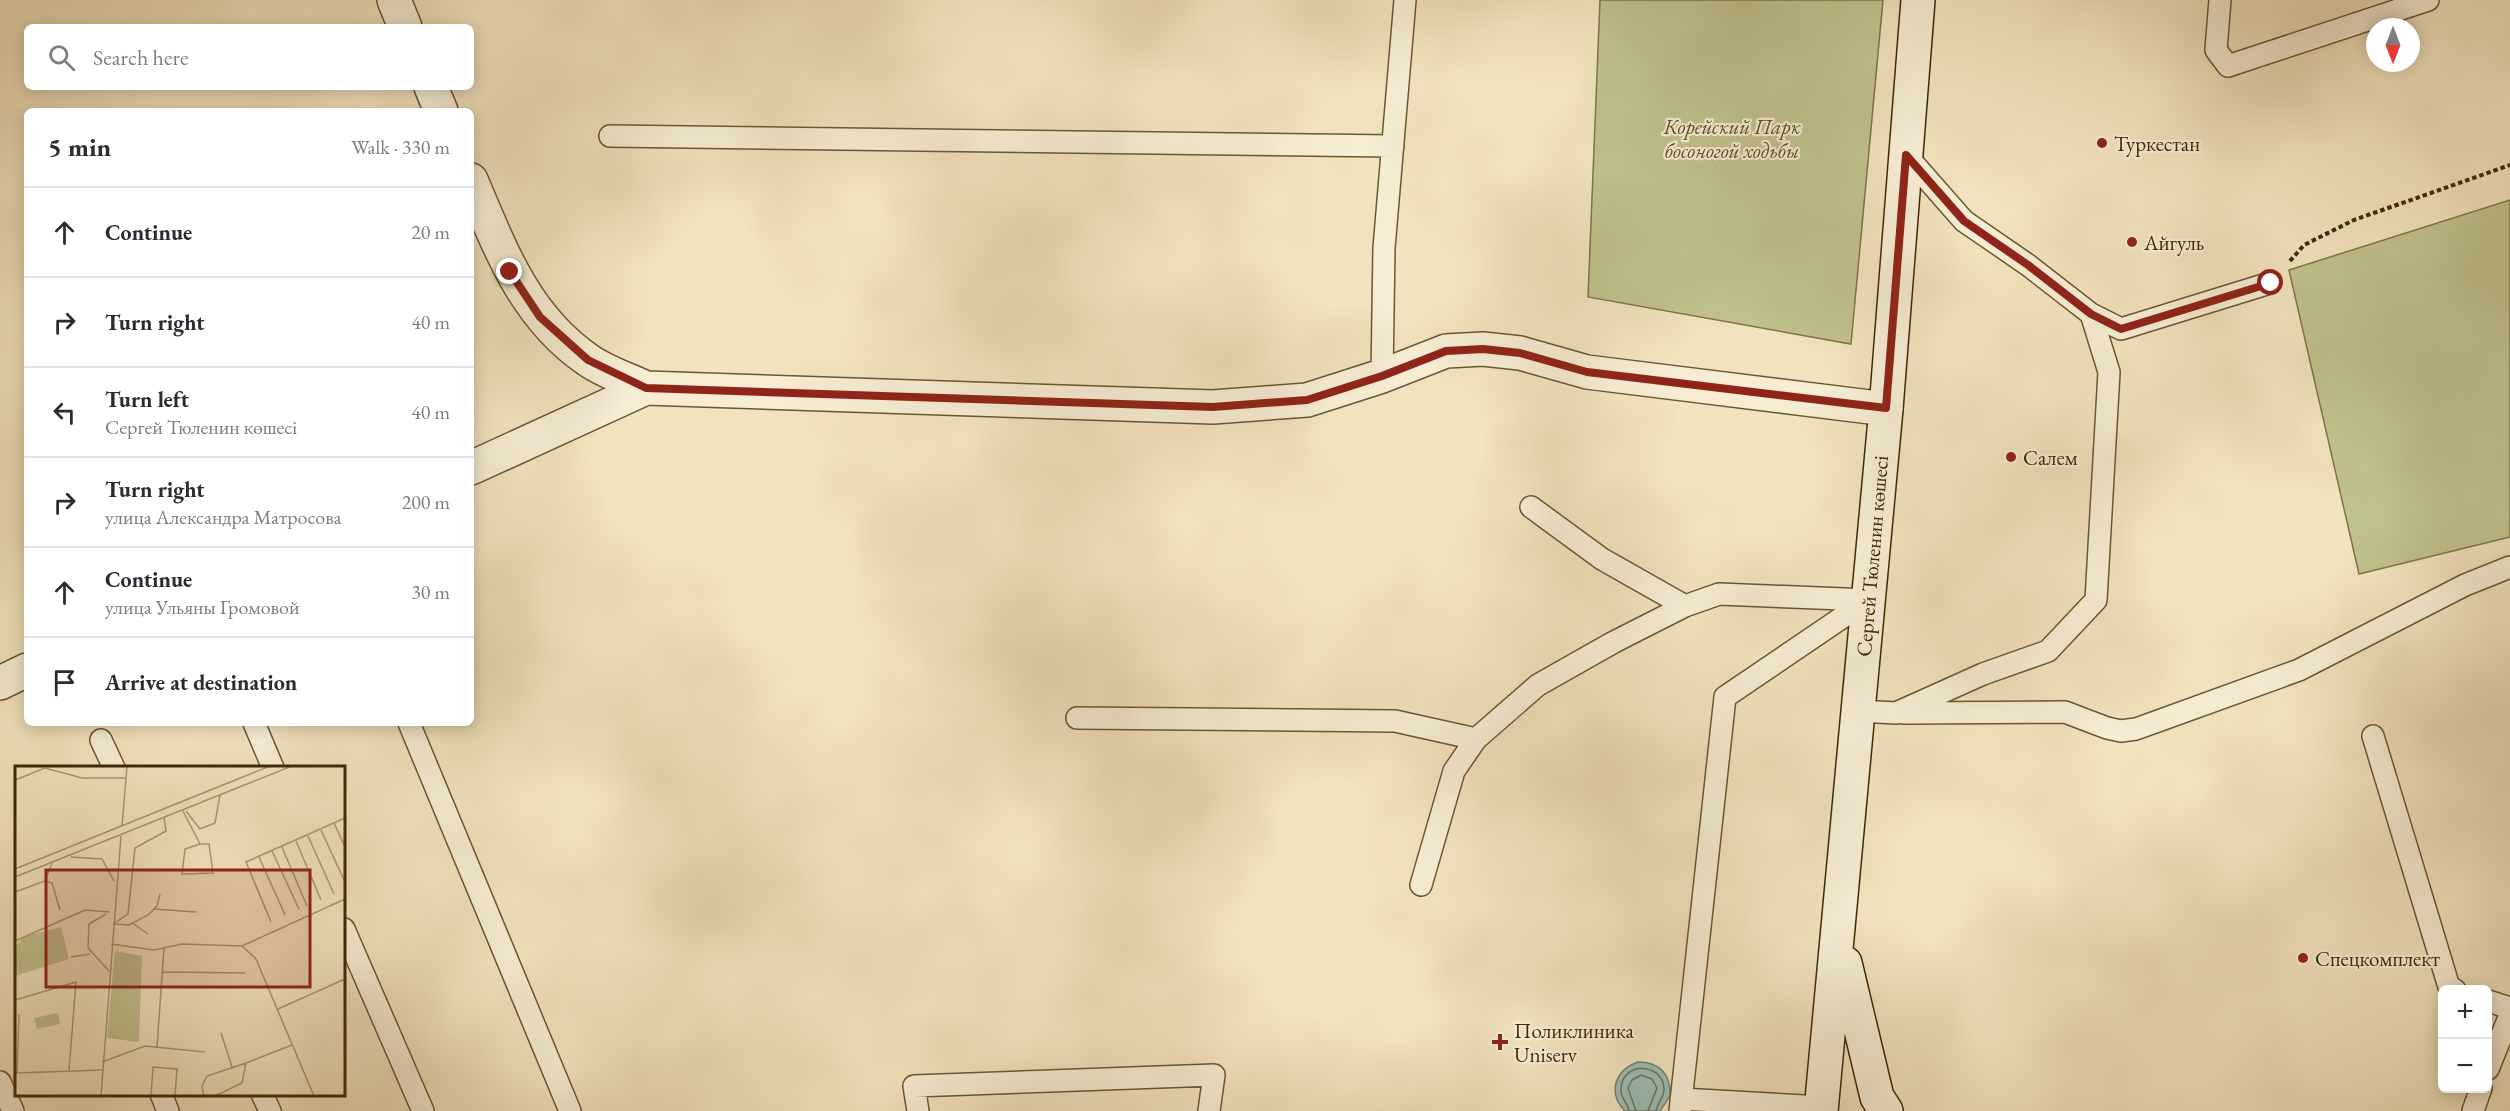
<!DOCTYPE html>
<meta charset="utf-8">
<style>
:root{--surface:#fff;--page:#f2f2f3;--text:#2b2b33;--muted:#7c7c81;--line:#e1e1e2}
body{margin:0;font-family:"EB Garamond",serif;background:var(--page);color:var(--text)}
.controls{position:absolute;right:18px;bottom:18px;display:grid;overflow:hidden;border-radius:9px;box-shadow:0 3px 15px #0003}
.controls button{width:54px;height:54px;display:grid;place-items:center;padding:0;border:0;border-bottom:2px solid var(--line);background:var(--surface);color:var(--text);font:30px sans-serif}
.compass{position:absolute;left:2366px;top:18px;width:54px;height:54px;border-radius:50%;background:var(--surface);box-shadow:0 3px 15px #0003;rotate:180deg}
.stop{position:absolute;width:18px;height:18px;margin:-14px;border:4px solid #8f2418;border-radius:50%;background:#fff}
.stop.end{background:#8f2418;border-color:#fff;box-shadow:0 2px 6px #0008}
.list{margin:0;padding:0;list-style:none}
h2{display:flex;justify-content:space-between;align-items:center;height:78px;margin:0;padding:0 24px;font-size:26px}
h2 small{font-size:20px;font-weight:400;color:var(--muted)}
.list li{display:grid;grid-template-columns:39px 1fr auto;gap:18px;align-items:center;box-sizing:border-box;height:90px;padding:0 24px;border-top:2px solid var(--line)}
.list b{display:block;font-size:22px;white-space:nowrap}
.list p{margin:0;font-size:20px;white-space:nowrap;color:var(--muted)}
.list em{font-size:20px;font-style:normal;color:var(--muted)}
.icon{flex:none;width:33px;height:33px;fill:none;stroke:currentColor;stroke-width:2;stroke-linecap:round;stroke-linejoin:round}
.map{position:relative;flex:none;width:2510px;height:1111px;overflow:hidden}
.search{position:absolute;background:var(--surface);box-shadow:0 3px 15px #0003;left:24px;top:24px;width:450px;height:66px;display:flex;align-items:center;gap:15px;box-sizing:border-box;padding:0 21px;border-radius:9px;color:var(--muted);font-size:22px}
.panel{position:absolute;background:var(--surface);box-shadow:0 3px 15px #0003;left:24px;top:108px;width:450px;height:618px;border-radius:9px}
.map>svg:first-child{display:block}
.green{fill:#c0c28d;stroke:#807548;stroke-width:1.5}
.water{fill:#9bbeb4;stroke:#76826e;stroke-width:1.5}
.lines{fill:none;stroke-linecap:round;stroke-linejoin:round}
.shore{stroke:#6d735c;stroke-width:1.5}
.lane-casing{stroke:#6c5732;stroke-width:24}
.street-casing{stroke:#6c5732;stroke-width:36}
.secondary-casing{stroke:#3f2804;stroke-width:36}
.path{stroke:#3f2804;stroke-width:4;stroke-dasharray:4.5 3;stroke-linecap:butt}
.lane{stroke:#f6edd4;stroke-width:21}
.street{stroke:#f6edd4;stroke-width:33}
.secondary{stroke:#f6edd4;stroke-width:33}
.route{stroke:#8f2418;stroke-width:8}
.poi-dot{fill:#8f2418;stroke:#f6edd4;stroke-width:2}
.labels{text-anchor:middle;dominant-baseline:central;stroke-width:4.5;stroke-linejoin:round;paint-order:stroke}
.park-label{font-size:21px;font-style:italic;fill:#5f4e26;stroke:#f6edd4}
.poi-label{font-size:21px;fill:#3f2804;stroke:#f6edd4;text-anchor:start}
.street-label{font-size:21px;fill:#3f2804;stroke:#f6edd4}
.inset-road{fill:none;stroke:#aa9873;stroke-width:1.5}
.view{fill:#8f2418;fill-opacity:0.15;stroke:#8f2418;stroke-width:3}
.inset-edge{fill:none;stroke:#3f2804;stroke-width:3}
</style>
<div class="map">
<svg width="2510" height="1111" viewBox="0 0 2510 1111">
<rect width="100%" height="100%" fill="#f1e3bd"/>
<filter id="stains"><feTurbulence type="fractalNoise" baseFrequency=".00333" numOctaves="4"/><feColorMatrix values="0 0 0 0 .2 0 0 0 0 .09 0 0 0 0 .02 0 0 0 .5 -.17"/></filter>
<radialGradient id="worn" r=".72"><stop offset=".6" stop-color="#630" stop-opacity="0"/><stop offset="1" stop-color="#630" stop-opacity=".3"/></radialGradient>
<path class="green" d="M1600,0h283l-32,344 -263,-47z
M2510,200v337l-151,37 -70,-304z"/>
<path class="water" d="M1638,1062c22,0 33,13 32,34l-10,15h-35c-18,-18 -10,-41 13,-49z"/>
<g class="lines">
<path class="shore" d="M1629,1111c-1,-8 -9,-13 -8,-22 1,-28 42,-27 43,0 0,9 -7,14 -8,22
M1636,1111l-8,-23 4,-8 9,-5 11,4 5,9 -9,23"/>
<g class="lane-casing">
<path id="lane" d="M2220,0l-4,50 12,16 200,-66
M610,136l783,10
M2091,314l30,15 149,-46
M1382,376l2,-128 21,-248
M1531,507l71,52 83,47
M1859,711l37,2 87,-39 65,-23 48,-51 13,-228 -18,-58 -63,-49 -64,-44 -58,-66
M1903,713l162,-1 42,16 14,3 15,-2 163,-59 166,-85 45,-18
M1077,718l318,3 81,18
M254,723l19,45
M409,723l161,388
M2373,736l76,251 6,3
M101,740l13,28
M1421,885l33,-114 22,-32 62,-54 76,-43 71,-36 34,-12 149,6
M344,929l79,182
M2488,1001l22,7
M2488,1069l22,-54
M0,1082l13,29
M161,1094l7,17
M262,1094l8,17
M1681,1099l141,8
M918,1111l-4,-25 300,-11 -5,36
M1680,1111l45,-414 143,-97
M2473,1111l8,-23"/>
</g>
<g class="street-casing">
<path id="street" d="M394,0l11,27
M431,87l10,24
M471,180c29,68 53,136 117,180 17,12 39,19 58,28
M471,468l175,-80 567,19 94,-7 75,-24 64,-25 37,-2 37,4 67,19 299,37
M0,683l27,-13"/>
</g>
<g class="secondary-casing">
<path id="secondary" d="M1845,963l32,134 9,14
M1821,1111l65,-702 32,-409"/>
</g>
<path class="path" d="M2290,261l14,-16 50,-25 156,-55"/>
<use href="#lane" class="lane"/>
<use href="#street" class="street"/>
<use href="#secondary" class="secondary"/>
</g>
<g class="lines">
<path class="route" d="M510,272l30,45 48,43 58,28 567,19 94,-7 75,-24 64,-25 37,-2 37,4 67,19 299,36 20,-253 58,66 64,44 63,49 30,15 150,-46"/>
</g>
<g class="poi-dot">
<circle cx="2102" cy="143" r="6"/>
<circle cx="2132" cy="242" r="6"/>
<circle cx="2011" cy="457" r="6"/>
<circle cx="2303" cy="958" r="6"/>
<path d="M1497 1033h6v6h6v6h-6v6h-6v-6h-6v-6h6z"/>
</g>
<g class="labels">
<g class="park-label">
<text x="1732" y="126">Корейский Парк<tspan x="1732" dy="24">босоногой ходьбы</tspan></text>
</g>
<g class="poi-label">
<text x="2114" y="143">Туркестан</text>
<text x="2144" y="242">Айгуль</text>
<text x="2023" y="457">Салем</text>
<text x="2315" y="958">Спецкомплект</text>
<text x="1514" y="1030">Поликлиника<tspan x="1514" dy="24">Uniserv</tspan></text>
</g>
<g class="street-label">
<text transform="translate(1872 556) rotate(-85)">Сергей Тюленин көшесі</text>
</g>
</g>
<g transform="translate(15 766)">
<rect width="330" height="330" fill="#f1e3bd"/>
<path d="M46,161l8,32 -54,17v-29l10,-11zM100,185l27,5 -3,86 -32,-4zM43,247l2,11 -23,5 -3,-11z" fill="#c0c28d"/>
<path class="inset-road" d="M0,14l30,-12 37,10h44M168,45l17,33h9l4,29 -31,1 3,-25 15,-5M171,45l14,18 15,-6 5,-28M319,57l11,24M107,60l5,-60M306,64l24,52M293,70l26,58M281,75l25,59M267,81l25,59M257,85l27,58M56,91l31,2 12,22M244,91l26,58M0,103l255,-103M0,111l277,-111M30,115l7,2 8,27M0,126l30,-11 7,-18M139,143l42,3M91,148l-17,10 -1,24 21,23M256,156l-25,-60 99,-44M117,157l16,11M98,158l15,-10 7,-66 31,-17 -2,-13M100,158l14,1 19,-10 9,-9 3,-12M0,175l70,-31 25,2M96,178l43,6 28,-6 60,2 103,-47M227,180l14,13 58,137M56,191l19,-3M148,206l82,1M0,234l61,-18 -7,88M263,243l67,-30M206,267l11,34M142,281l7,-99M87,296l43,-16 60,6M0,307l87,-3M2,307l2,-59M86,330l20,-260M136,330l2,-29 24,2 -2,27M189,330l-2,-10 5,-10 39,-13M200,330l27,-13 4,-20 46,-18"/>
<path class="view" d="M31,104h264v117h-264z"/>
<rect width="330" height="330" class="inset-edge"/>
</g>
<rect width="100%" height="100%" filter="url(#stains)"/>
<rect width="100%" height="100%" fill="url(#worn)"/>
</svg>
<div class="controls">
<button>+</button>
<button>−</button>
</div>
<svg class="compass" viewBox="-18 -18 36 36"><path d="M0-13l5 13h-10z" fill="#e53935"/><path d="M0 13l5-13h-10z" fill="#7c7c81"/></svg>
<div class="stop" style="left:2271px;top:283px"></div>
<div class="stop end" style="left:510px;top:272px"></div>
<div class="search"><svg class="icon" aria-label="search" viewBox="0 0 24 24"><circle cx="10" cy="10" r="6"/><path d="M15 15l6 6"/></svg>Search here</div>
<section class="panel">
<h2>5 min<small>Walk · 330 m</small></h2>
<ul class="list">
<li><svg class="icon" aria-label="ahead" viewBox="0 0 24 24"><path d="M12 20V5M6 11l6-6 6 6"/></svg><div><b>Continue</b></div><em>20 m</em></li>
<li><svg class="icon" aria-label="right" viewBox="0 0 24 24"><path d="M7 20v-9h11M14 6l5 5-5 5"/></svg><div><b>Turn right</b></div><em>40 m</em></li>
<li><svg class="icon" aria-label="left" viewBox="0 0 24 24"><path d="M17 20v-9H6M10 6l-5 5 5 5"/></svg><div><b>Turn left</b><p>Сергей Тюленин көшесі</p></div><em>40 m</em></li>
<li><svg class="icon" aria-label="right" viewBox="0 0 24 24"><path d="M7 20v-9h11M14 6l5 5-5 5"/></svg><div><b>Turn right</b><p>улица Александра Матросова</p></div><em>200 m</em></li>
<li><svg class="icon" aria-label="ahead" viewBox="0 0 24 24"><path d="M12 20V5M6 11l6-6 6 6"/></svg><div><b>Continue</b><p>улица Ульяны Громовой</p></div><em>30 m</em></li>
<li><svg class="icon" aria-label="arrive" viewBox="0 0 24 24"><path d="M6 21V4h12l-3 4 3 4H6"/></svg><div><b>Arrive at destination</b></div></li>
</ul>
</section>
</div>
